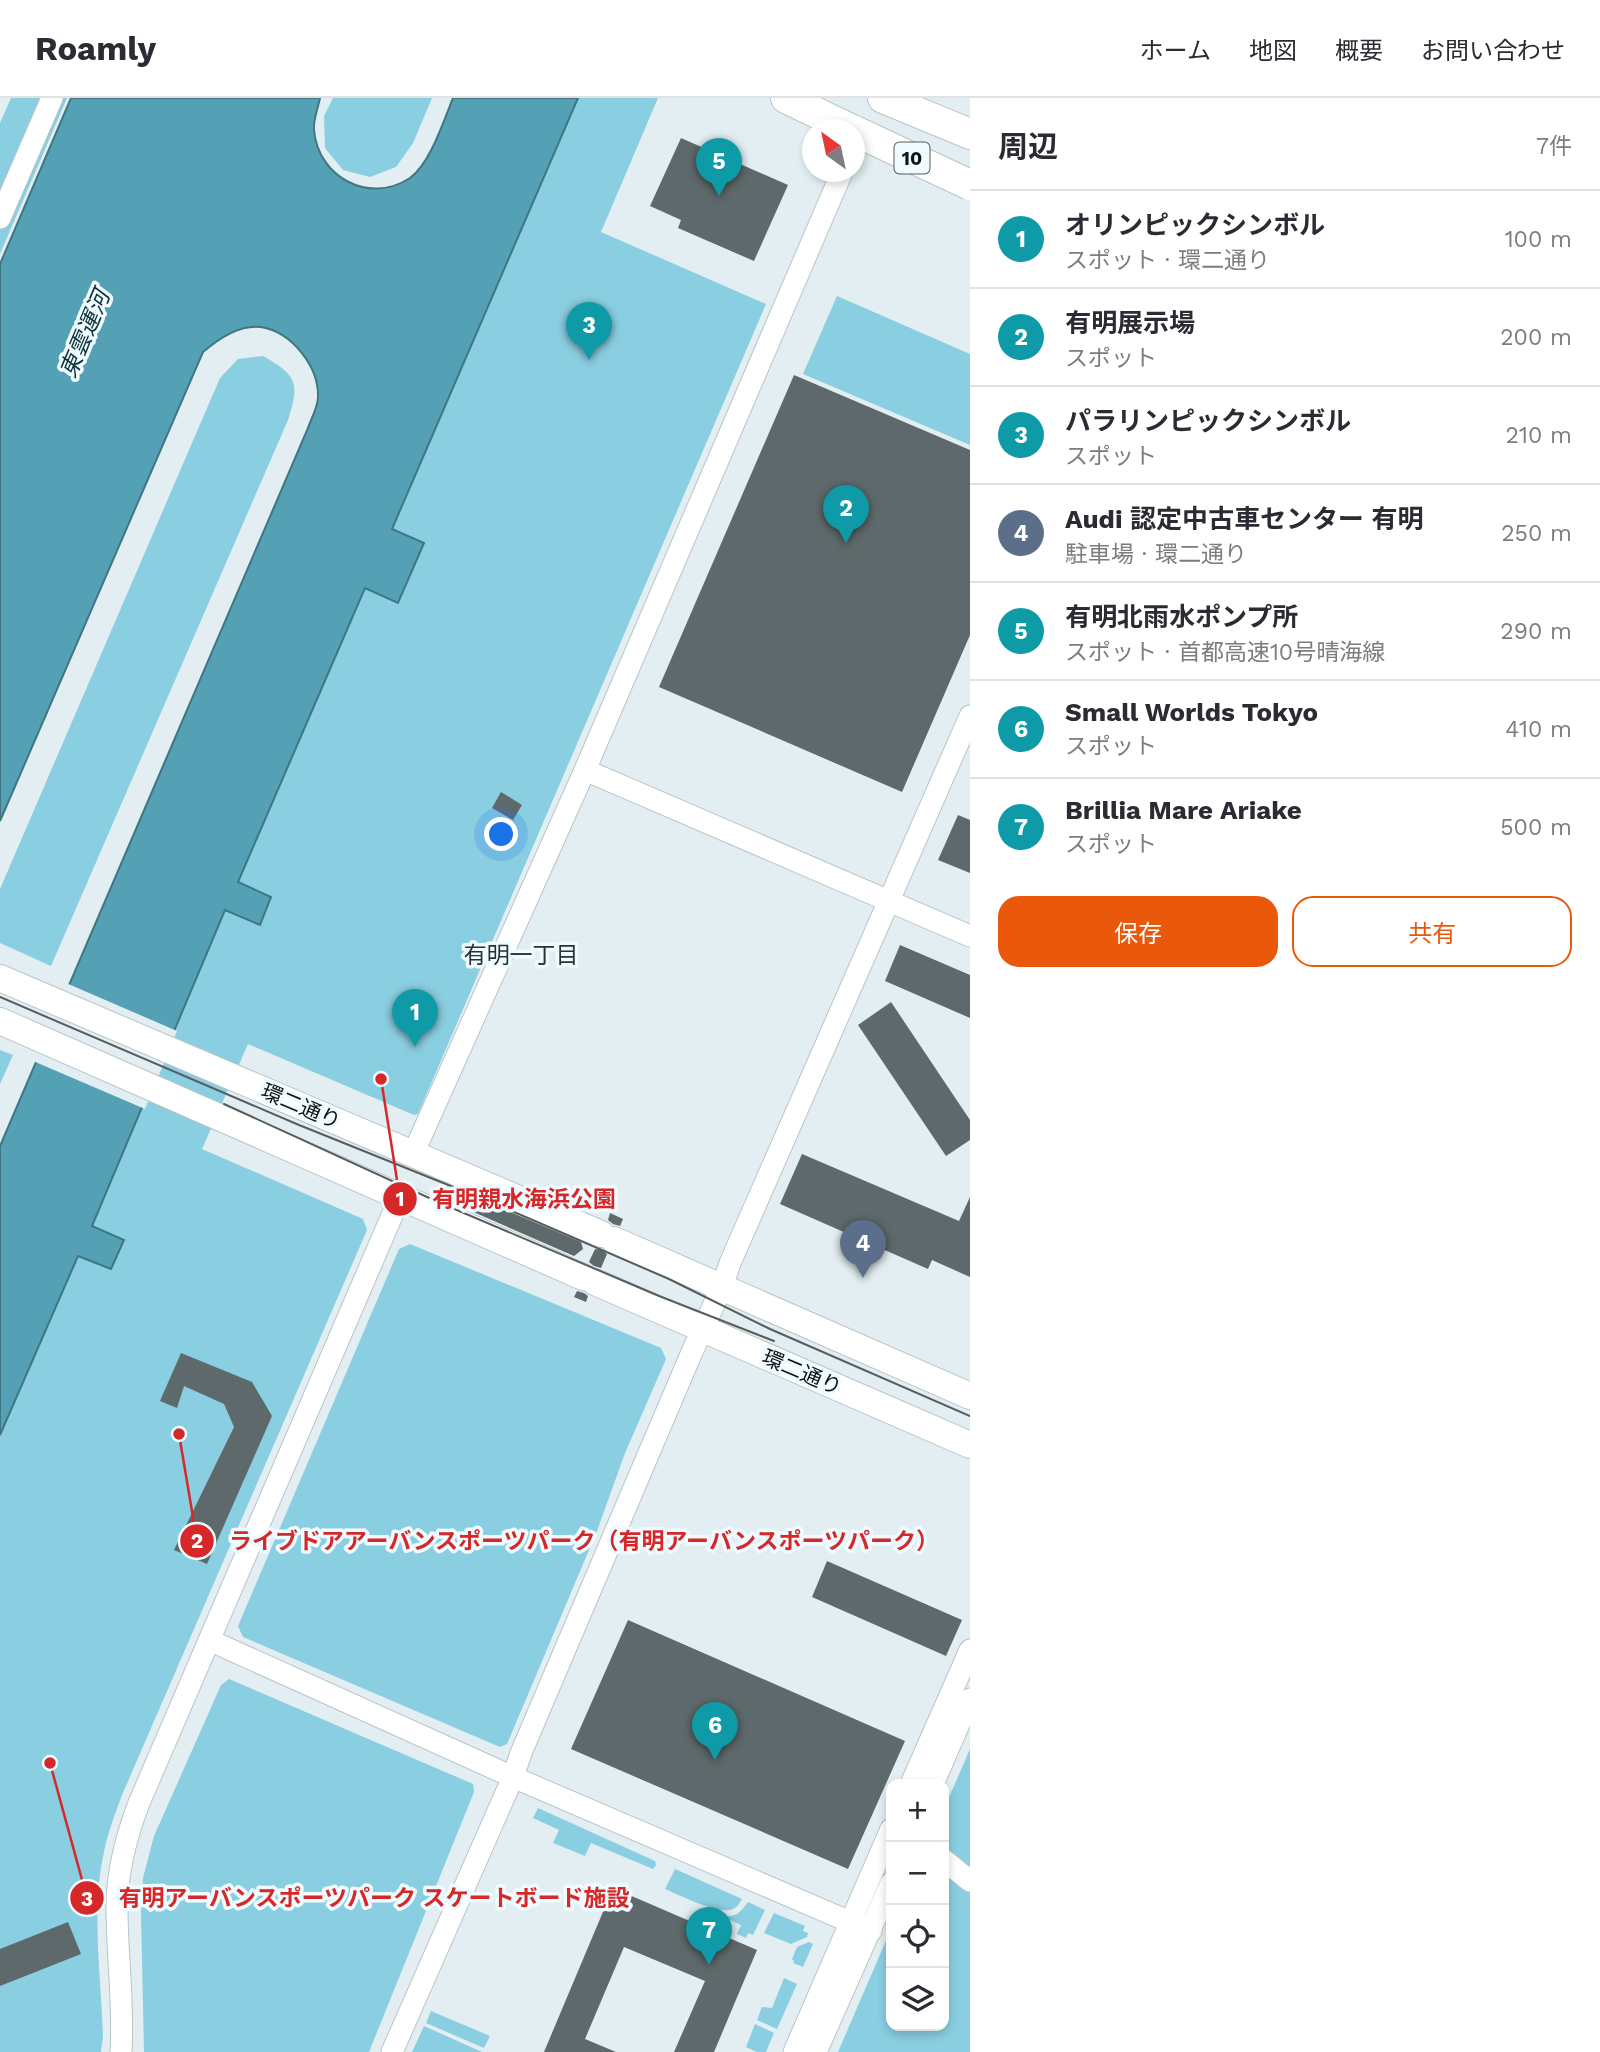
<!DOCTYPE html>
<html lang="ja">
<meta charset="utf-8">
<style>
:root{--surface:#fff;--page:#f7f7f7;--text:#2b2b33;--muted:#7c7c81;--line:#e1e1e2;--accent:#ea580c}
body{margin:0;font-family:"Work Sans","Noto Sans JP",sans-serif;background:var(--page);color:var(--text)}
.controls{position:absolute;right:21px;bottom:21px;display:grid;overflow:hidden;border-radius:14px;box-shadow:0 4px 10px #0003}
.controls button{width:63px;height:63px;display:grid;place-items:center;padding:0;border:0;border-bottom:2px solid var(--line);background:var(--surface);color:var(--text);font:35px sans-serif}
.compass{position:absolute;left:802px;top:21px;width:63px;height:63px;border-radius:50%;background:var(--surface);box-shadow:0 4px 10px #0003;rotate:327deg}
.you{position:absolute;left:502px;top:737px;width:24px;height:24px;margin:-18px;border:5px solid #fff;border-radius:50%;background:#1a73e8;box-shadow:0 0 0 10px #1a73e833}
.badge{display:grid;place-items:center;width:46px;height:46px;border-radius:50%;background:var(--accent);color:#fff;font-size:23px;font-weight:700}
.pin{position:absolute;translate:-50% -58px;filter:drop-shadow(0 2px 4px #0008)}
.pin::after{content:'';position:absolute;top:37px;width:24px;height:21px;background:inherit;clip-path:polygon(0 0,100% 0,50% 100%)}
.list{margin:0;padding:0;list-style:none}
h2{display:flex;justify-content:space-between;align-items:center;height:91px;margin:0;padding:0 28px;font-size:30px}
h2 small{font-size:23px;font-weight:400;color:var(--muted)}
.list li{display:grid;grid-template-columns:46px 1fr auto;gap:21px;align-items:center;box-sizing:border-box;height:98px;padding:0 28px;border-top:2px solid var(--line)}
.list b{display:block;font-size:26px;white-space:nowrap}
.list p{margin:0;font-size:23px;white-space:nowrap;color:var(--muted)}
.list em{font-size:23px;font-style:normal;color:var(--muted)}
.actions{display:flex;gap:14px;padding:21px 28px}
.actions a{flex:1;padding:16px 0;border:2px solid var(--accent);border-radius:21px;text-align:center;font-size:24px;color:var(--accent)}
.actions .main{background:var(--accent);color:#fff}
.icon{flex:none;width:38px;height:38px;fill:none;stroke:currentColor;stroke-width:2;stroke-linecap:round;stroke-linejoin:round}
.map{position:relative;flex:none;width:970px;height:1954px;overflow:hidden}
header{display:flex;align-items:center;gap:42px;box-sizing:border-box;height:98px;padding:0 35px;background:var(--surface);border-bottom:2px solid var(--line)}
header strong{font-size:33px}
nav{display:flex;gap:38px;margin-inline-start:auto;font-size:24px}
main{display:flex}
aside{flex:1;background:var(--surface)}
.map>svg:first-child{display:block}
.green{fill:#8acee1}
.water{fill:#54a0b4;stroke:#3f7684;stroke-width:2}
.pier{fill:#e2eef1}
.building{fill:#5e696b}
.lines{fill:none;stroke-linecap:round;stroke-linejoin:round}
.minor-casing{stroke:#b9c4c7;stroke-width:23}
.major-casing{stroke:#b9c4c7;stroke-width:28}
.highway-casing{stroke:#b9c4c7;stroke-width:32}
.minor{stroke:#fff;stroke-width:21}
.major{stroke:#fff;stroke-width:26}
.highway{stroke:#fff;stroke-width:30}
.tram{stroke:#565d5e;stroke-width:2}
.highway-bridge-casing{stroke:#b9c4c7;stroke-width:32;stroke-linecap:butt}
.highway-bridge{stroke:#fff;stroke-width:30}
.labels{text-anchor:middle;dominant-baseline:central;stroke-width:7;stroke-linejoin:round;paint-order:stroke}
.shield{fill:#effbfe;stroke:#52595a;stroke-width:2}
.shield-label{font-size:19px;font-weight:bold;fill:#0f1314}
.street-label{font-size:21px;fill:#0f1314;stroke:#effbfe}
.water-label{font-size:23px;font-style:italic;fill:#0b303a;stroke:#effbfe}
.neighbourhood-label{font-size:23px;fill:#293234;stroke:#effbfe}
.leader{fill:none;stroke:#d62828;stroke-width:2.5}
.callout-dot{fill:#d62828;stroke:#effbfe;stroke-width:2.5}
.mark-label{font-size:21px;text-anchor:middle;font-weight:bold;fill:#fff}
.callout-label{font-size:23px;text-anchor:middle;font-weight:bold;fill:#d62828;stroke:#effbfe;stroke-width:7;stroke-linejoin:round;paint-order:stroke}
</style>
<header>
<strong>Roamly</strong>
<nav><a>ホーム</a><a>地図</a><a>概要</a><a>お問い合わせ</a></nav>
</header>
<main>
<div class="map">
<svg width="970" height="1954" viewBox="0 0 970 1954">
<rect width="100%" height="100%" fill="#e2eef1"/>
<path class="green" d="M11,0h56l-67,156v-131z
M333,0h99l-19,45 -17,24 -26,10 -27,-7 -18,-22 -1,-32z
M578,0h80l-57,134 165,72 -348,810 -4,1 -166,-71 -46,105 161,70 4,11 -245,565c-7,19 -14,37 -18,57 -13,56 -3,126 -1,184l-2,16h-101v-617l78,-179 33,12 12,-28 -31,-14 133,-316 35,15 -23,-42 128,-295 34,15 25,-60 -32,-14z
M837,198l133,58v91l-167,-71z
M263,258c34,19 37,27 25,64l-237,546 -51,-23v-54l220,-511 18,-19z
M0,952l13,5 -13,29z
M410,1146l251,104 5,11 -41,94 -28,78 -90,213 -7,3 -257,-110 -5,-11 161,-377z
M229,1581l244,105 1,8 -105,260h-225l-3,-139 2,-35 11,-42 67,-151z
M970,1651v303h-132l53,-123v97h53v-217z
M538,1710l117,53 1,4 -3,4 -62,-26 -6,13 -32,-13 6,-13 -26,-12z
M675,1771l67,30c-3,5 -6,10 -12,11 -17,2 -49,-14 -65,-21z
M748,1804l17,8 -12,25 -5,-2 -2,5 -9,-4 4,-9 -11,-5 -1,2 -8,-2 2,-4c12,2 18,-4 25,-14z
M774,1815l31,13 -2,5 5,2 -1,4 -16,7 -27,-11z
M809,1844l4,2 -10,23 -10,-4 1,-2 -2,-2 5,-12z
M784,1880l13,6 -20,45 -20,-9 5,-13 10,1z
M431,1913l59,25 -6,12 -58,-25z
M755,1926l19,9 -8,19h-9l-11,-5z
M424,1928l58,26h-70z"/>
<path class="water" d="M71,0h249c-2,10 -7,22 -6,32 4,47 55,75 96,48 20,-14 34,-58 43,-80h125l-186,431 32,14 -26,60 -33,-15 -127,294 33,15 -11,28 -35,-15 -133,316 32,14 -13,29 -33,-13 -78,179v-289l308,-718c3,-9 10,-21 10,-31 1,-30 -26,-65 -57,-70 -22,-3 -43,12 -58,25l-203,469v-557z"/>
<path class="pier" d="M66,885l111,48 -32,78 -112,-48z"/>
<path class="building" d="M681,40l107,47 -34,76 -76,-33 3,-8 -31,-14z
M794,277l176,75v185l-68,157 -243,-105z
M501,694l21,13 -9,15 -21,-12z
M958,717l12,5v53l-32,-13z
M900,847l70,30v43l-85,-37z
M891,904l79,118v20l-24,16 -88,-131z
M802,1056l157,67 11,-24v80l-38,-17 -4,9 -148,-65z
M451,1089l130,55 2,7 -9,7 -128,-56 1,-8z
M610,1115l13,6 -3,7 -7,-2 -5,-4z
M595,1151l7,1 5,4 -6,14 -7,-2 -5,-4z
M577,1193l7,2 4,3 -2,6 -12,-5z
M181,1255l71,29 20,34 -65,148 -33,-14 60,-123 -10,-23 -40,-18 -7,22 -17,-7z
M827,1463l135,59 -16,36 -134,-59z
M628,1522l277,121 -57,128 -277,-120z
M613,1790l144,62 -43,102h-40l31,-71 -81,-34 -39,92 31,13h-72z
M68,1824l13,32 -81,32v-37z"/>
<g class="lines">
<g class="minor-casing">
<path id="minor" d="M0,120l52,-120
M585,672l385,166
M413,1056l172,-384 257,-598
M209,1542l304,137 358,154
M911,1686l59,-134
M933,1686l37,-85
M944,1762l26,21
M121,1954c3,-48 -4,-96 -4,-145 0,-36 9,-70 22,-104l261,-606
M392,1954l121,-275 8,-24 171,-401 30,-65 8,-24 240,-547
M794,1954l97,-223
M816,1954l75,-169"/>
</g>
<g class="major-casing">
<path id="major" d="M0,880l601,256
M0,923l583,256
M614,1142l356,156
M595,1184l375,163"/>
</g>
<g class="highway-casing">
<path id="highway" d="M786,0l66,32
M883,0l87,36"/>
</g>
<use href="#minor" class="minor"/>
<use href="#major" class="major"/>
<use href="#highway" class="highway"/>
<path class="tram" d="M0,899l299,128 199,80 171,74 101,50 200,87
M224,1006l214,98 221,94 115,45"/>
<g class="highway-bridge-casing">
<path id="highway-bridge" d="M855,33l115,54"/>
</g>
<use href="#highway-bridge" class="highway-bridge"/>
</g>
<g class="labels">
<rect class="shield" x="894.5" y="44.5" width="35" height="31" rx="5"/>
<g class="shield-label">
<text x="912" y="60">10</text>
</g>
<g class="street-label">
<text transform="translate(301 1008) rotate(23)">環二通り</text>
<text transform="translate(802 1274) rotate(23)">環二通り</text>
</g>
<g class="water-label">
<text transform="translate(85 236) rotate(-67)">東雲運河</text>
</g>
<g class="neighbourhood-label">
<text x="521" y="857">有明一丁目</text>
</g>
</g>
<path class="leader" d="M381 981L400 1101M179 1336L197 1443M50 1665L87 1800"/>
<g class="callout-dot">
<circle cx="381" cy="981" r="7"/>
<circle cx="179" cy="1336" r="7"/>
<circle cx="50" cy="1665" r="7"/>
<circle cx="400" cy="1101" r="18"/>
<circle cx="197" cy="1443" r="18"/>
<circle cx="87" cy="1800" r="18"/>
</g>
<g class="mark-label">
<text x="400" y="1108">1</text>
<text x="197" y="1450">2</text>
<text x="87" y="1808">3</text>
</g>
<g class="callout-label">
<text x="524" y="1109">有明親水海浜公園</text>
<text x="584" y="1451">ライブドアアーバンスポーツパーク（有明アーバンスポーツパーク）</text>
<text x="374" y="1808">有明アーバンスポーツパーク スケートボード施設</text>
</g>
</svg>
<div class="controls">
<button>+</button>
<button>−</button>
<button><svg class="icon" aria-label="locate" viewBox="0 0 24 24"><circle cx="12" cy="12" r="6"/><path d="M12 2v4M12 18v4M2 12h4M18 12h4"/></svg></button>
<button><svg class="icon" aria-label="layers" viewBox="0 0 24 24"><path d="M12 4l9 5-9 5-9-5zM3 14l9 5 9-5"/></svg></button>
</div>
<svg class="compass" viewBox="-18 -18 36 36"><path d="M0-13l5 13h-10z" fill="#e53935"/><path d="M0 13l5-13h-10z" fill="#7c7c81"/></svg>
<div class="you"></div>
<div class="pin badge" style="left:415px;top:949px;background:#0f9aa8">1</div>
<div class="pin badge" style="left:846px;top:445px;background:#0f9aa8">2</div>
<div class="pin badge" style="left:589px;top:262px;background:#0f9aa8">3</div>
<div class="pin badge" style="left:863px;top:1180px;background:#5c6f8a">4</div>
<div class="pin badge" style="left:719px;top:98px;background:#0f9aa8">5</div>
<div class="pin badge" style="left:715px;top:1662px;background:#0f9aa8">6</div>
<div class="pin badge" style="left:709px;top:1867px;background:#0f9aa8">7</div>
</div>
<aside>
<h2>周辺<small>7件</small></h2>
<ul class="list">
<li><span class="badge" style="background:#0f9aa8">1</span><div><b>オリンピックシンボル</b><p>スポット · 環二通り</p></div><em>100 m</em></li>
<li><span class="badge" style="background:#0f9aa8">2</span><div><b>有明展示場</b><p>スポット</p></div><em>200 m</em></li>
<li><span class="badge" style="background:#0f9aa8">3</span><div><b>パラリンピックシンボル</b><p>スポット</p></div><em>210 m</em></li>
<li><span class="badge" style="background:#5c6f8a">4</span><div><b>Audi 認定中古車センター 有明</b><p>駐車場 · 環二通り</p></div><em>250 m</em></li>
<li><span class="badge" style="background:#0f9aa8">5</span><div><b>有明北雨水ポンプ所</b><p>スポット · 首都高速10号晴海線</p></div><em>290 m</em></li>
<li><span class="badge" style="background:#0f9aa8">6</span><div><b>Small Worlds Tokyo</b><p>スポット</p></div><em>410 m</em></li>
<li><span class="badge" style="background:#0f9aa8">7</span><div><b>Brillia Mare Ariake</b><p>スポット</p></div><em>500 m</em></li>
</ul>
<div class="actions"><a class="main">保存</a><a>共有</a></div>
</aside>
</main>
